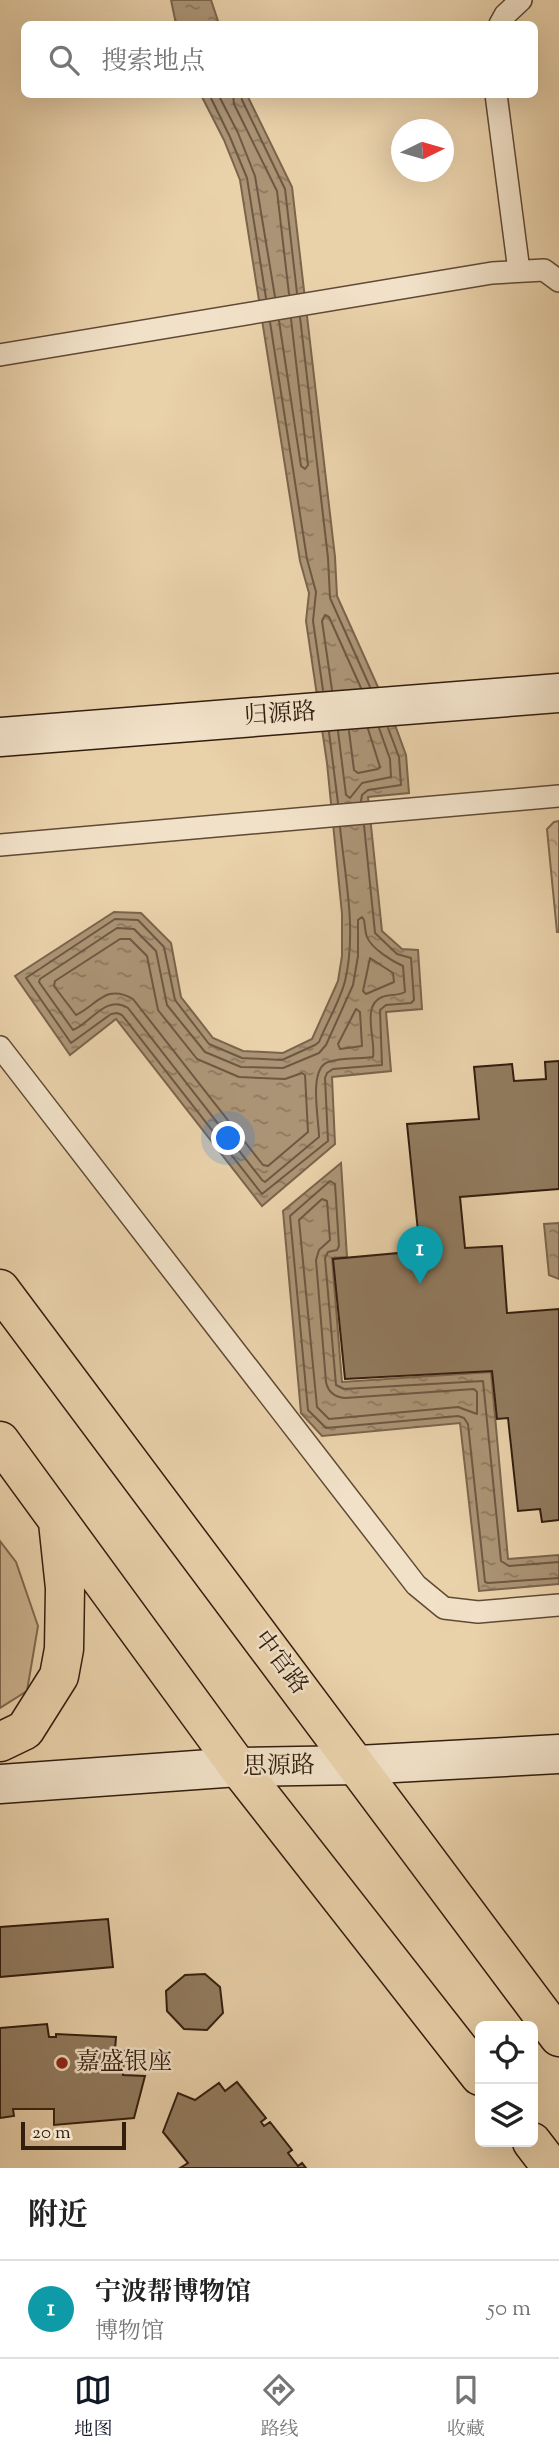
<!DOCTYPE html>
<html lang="zh">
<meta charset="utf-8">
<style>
:root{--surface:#fff;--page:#f6f6f6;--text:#222;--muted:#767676;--line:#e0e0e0;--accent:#111827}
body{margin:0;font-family:"Sorts Mill Goudy","Noto Serif SC",serif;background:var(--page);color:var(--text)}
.controls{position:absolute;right:21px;bottom:21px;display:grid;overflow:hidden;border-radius:10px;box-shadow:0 7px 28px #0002}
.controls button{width:63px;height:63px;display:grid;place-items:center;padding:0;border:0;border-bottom:2px solid var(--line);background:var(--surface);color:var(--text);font:35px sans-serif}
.compass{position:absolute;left:391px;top:119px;width:63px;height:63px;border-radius:50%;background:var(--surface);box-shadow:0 7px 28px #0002;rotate:85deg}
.scale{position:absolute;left:21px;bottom:18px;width:105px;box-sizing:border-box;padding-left:7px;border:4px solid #321d0e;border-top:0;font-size:19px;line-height:24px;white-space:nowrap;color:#321d0e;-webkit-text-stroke:5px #f1e1c8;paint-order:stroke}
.you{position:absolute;left:229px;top:1139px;width:24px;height:24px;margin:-18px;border:5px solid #fff;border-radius:50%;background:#1a73e8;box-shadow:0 0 0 10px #1a73e833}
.badge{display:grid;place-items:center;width:46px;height:46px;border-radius:50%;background:var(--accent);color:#fff;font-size:23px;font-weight:700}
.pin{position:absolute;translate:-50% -58px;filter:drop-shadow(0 2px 4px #0008)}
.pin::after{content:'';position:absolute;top:37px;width:24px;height:21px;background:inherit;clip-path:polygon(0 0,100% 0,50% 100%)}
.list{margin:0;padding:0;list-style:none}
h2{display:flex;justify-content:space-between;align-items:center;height:91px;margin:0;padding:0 28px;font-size:30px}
h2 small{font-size:23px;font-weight:400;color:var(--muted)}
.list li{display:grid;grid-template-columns:46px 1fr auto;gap:21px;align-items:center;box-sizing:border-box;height:98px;padding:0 28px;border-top:2px solid var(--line)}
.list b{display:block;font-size:26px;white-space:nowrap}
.list p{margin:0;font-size:23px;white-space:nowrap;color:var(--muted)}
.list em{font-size:23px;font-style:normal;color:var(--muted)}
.icon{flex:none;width:38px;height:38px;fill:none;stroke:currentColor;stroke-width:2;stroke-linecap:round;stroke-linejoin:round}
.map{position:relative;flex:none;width:559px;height:2168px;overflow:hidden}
.search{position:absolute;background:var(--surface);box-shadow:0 7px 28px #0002;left:21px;right:21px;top:21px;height:77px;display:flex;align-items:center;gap:18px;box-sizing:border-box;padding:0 24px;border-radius:10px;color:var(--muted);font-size:26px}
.sheet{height:189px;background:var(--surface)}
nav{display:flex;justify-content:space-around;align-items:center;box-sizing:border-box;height:98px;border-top:2px solid var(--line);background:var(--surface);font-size:19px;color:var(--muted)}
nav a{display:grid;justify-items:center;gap:4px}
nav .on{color:var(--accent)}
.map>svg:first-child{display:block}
.forest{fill:url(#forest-crowns);stroke:#7e684e;stroke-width:2}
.park{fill:#cab28f;stroke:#7e684e;stroke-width:2}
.water{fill:url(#water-ripples);stroke:#7b644c;stroke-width:2}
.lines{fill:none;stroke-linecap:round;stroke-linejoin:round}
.shore{stroke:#6e5842;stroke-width:2}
.building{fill:#917b5f;stroke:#321d0e;stroke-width:2}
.lane-casing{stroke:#604a35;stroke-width:24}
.secondary-casing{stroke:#321d0e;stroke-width:41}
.primary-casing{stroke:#321d0e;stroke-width:41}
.lane{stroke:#f1e1c8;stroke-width:21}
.secondary{stroke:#f1e1c8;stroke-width:38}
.primary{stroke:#e9d1aa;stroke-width:38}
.poi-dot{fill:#8f2418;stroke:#f1e1c8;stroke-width:2.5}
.labels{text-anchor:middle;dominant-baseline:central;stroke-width:5;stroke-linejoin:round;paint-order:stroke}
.street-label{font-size:24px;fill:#321d0e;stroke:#f1e1c8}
.poi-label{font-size:24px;fill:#321d0e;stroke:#f1e1c8;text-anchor:start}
</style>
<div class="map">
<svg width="559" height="2168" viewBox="0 0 559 2168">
<defs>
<pattern id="forest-crowns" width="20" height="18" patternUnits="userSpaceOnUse" patternTransform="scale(1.75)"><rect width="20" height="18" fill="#cab28f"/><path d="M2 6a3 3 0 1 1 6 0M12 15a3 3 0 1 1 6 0" fill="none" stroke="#a59073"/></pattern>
<pattern id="water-ripples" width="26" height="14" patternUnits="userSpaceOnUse" patternTransform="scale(1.75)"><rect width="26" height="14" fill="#ab9475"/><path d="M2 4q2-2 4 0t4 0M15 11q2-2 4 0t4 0" fill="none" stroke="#8c785e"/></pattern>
</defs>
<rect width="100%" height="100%" fill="#e9d1aa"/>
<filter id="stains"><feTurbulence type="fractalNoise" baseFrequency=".00286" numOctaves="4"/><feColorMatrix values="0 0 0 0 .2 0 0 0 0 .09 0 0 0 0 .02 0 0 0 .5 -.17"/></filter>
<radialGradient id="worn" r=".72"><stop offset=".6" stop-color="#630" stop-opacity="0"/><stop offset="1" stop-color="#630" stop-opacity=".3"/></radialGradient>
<path class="forest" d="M559,821v111h-2l-10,-103 7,-7z"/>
<path class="park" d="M0,1541l16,21 22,64 -11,65 -27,17z"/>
<path class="water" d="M171,0h40l8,24h-43z
M201,95h46l45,92 43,370 2,39 58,129 11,30 3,38 -41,4 14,134 20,18 16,1 4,59 -36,3 5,59 -59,6 3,67 -73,62 -146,-187 -46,36 -55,-79 99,-64 27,1 30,30 10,54 32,41 30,13 40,2 29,-14 26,-58 4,-25v-42l-15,-151 -21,-142 3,-28 -9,-32 -60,-381 -16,-40z
M341,1163l6,94 -15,1 10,124 149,-10 17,187 51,-4v29l-80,7 -19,-168 -138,13 -21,-23 -18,-202z
M559,1223v56l-10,-4 -5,-51z"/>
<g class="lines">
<path class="shore" d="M209,94l21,43 17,41 19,120
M218,94l20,39 17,43 20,121
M233,94l1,10 43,87 12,103
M241,94l1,6 43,89 12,104
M300,317l28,241 2,40 40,89
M279,321l22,145 4,3 3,-4 -17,-146
M270,322l37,237 9,33 -3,29 10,69
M332,690l-10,-69 3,-6 4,2 32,71
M338,731l8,64 4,3 12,-15 29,-6 -1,-18 -11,-31
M349,731l5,39 4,3 20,-4 2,-2 -12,-38
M329,732l9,71
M361,801l1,-6 6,-5 33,-5 -2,-28 -11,-29
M340,827c5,50 17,105 5,154 -5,20 -18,41 -26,61l-4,3 -33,15 -40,-2 -33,-14 -34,-44 -11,-53 -26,-27 -23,-1 -89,59 45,65 40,-29 6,-1 5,2 140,179 66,-53 -3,-63 2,-5 6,-4 49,-4 -2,-55 6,-5 25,-2 3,-3 -3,-42 -14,-4 -22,-21 -11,-108
M362,917l2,3c1,5 1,12 3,17 5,12 25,24 36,29l2,26c-7,4 -15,2 -23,5 -21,8 -6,43 -9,60 -14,2 -32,0 -45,5 -20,7 -9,57 -9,75l-54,45 -3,-2 -134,-172c-22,-14 -37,15 -55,22l-34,-48 1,-3 77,-51 17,1 22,22 11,54 38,47 36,15 42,1 36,-15 7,-8 27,-60 5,-29v-36z
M120,939h10l17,17 11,54 39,49 42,18 46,2 17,-6 3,2 3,57 -40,34 -5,-1 -130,-166c-27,-16 -36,6 -57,16l-22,-29 1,-5z
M370,958l23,15 1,9 -28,12 -3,-3z
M356,1009l4,3 2,34 -22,3 -2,-5z
M322,1199l5,2 3,39 -11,10 -3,10 10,122c2,10 8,15 19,16l129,-9 3,3v22l-19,-7 -129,12 -12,-12 -18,-187z
M559,1562l-50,4 -8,-5 -18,-180 -139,8 -8,-4 -11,-127 3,-6 9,-2 2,-4 -4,-62 -5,-3 -40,35 18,194 18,18 132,-12 6,2 4,6 17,158 3,1 71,-5"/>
</g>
<path class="building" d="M559,1061v128l-99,8 5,51 37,-2 5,67 52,-4v211l-17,2 -2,-13 -22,2 -10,-93 -11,1 -5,-48 -147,8 -12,-120 87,-8 -13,-127 72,-5 -5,-52 38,-3 2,17 32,-2 -1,-17z
M108,1919l5,48 -113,10v-50z
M205,1974l15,13 3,26 -16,17 -23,-1 -17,-18 -1,-20 19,-16z
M47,2024l2,13h7v-3l60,3 -1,13 9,1 -1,24 22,1 -11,42 -80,7v-16h-41l1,7 -14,2v-90z
M237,2082l29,36 -5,4 3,4 6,-4 22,28 -4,3 10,13 4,-3 4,5h-126l8,-5 -25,-31 15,-39 17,7 24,-17 6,8z"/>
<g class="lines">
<g class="lane-casing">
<path id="lane" d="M500,24l5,-9 16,-15
M496,94l23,177
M0,355l492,-82 52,-3 15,11
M0,845l559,-49
M0,1047l416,538 28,23 34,4 81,-7"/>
</g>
<g class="secondary-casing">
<path id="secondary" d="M0,737l559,-44
M0,1784l238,-17 120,-2 201,-11"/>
</g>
<g class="primary-casing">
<path id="primary" d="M0,1289l559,748
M0,1441l238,326 242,309
M0,1742l25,-12 34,-54 5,-27 1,-61 -7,-66
M532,2142l20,26"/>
</g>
<use href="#lane" class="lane"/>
<use href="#secondary" class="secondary"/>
<use href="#primary" class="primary"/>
</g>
<circle class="poi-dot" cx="62" cy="2063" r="7"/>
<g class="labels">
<g class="street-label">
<text transform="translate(280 715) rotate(-4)">归源路</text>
<text transform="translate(280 1663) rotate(53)">中官路</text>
<text transform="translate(279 1767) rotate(-1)">思源路</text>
</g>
<g class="poi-label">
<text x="76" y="2063">嘉盛银座</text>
</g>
</g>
<rect width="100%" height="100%" filter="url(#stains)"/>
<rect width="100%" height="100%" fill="url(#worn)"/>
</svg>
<div class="controls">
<button><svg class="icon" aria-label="locate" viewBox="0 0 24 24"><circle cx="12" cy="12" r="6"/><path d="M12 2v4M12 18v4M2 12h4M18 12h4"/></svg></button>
<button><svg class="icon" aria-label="layers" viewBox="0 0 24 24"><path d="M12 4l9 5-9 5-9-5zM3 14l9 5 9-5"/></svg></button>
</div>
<svg class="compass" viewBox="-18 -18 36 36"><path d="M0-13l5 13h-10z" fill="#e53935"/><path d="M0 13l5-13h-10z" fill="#767676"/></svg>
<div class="scale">20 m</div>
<div class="you"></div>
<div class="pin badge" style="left:420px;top:1284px;background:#0f9aa8">1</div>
<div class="search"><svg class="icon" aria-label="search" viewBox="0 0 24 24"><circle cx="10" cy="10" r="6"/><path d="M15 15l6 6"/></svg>搜索地点</div>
</div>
<section class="sheet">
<h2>附近<small></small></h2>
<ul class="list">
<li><span class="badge" style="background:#0f9aa8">1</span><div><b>宁波帮博物馆</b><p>博物馆</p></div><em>50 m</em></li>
</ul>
</section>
<nav>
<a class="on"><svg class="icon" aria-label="map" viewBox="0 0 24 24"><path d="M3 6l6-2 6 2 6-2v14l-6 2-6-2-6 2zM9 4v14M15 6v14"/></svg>地图</a>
<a><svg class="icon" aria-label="directions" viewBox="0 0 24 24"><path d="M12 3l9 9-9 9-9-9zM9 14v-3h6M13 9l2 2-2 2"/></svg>路线</a>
<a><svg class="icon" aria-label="saved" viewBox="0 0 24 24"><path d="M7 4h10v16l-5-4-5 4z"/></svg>收藏</a>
</nav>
